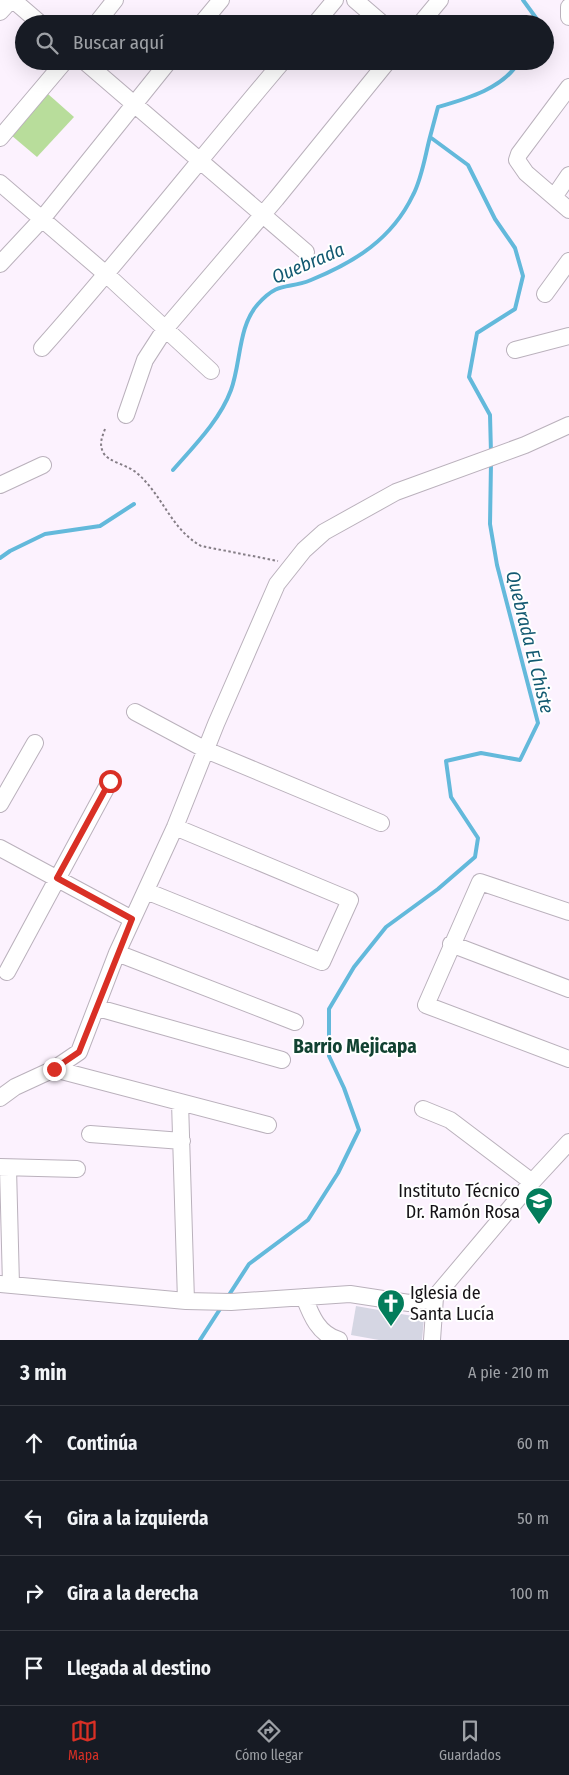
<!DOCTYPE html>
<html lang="es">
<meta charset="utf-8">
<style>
:root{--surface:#171b24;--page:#20242c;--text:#f1f3f6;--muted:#9ea1a6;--line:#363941;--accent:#d93025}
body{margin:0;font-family:"Fira Sans Condensed",sans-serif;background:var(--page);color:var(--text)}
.stop{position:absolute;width:15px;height:15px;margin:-11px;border:4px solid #d93025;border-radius:50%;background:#fff}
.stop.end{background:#d93025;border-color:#fff;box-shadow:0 1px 5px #0008}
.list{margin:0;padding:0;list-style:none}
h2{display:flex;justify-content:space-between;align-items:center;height:65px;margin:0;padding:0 20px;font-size:21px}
h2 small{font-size:16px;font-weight:400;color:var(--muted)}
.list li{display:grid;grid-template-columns:32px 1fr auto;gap:15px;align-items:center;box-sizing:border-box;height:75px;padding:0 20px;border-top:1px solid var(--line)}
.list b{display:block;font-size:19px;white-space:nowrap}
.list em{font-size:16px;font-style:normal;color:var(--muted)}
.icon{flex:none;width:28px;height:28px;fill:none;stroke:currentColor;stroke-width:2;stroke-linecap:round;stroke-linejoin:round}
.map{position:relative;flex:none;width:569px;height:1340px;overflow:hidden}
.search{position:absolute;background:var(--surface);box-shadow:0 5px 20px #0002;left:15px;right:15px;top:15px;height:55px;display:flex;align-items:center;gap:12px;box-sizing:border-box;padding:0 18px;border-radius:28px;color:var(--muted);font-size:19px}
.sheet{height:365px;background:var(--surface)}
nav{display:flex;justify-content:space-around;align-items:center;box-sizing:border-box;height:70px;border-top:1px solid var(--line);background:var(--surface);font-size:14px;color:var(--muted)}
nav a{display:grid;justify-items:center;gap:2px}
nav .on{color:var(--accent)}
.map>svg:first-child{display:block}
.green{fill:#b8dd9b}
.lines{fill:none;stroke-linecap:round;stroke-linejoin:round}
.stream{stroke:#63b9db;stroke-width:4}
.building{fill:#d5d6e3}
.minor-casing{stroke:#bab1bc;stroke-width:18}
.path{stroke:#857e86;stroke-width:2;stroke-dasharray:2.5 2.5;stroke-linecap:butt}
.minor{stroke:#fff;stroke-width:16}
.route{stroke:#d93025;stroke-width:6}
.labels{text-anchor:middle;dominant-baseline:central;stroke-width:4;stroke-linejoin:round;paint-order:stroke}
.poi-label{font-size:18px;fill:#151216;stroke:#fff;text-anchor:end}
.water-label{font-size:19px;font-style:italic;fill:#125971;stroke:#fff}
.neighbourhood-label{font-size:19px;font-weight:bold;fill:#114231;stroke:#fff}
</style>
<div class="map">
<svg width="569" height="1340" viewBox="0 0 569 1340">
<rect width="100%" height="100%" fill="#fcf2fe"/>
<path class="green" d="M48,94l26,23 -37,40 -26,-22z"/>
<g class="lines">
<path class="stream" d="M523,0l16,22 -1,2
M491,453l-1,-38 -21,-38 8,-44 38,-24 8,-33 -8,-28 -20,-29 -27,-54 -38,-28 8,-30c28,-8 67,-19 81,-46
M173,470c21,-24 47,-50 58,-80 10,-27 7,-64 27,-86 22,-24 29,-14 53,-24 44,-18 81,-41 102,-85 9,-17 12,-39 17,-58
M0,558l10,-7 35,-17 55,-8 34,-22
M227,1298l22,-34 59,-44 30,-47 21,-43 -15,-42 -15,-32v-47l25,-42 32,-40 52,-38 37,-32 3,-19 -27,-41 -5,-36 35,-8 39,7 18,-37 -41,-158 -7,-41 1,-61
M200,1340l22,-34"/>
</g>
<path class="building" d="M356,1306l68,12 -2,22h-43l-28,-5z"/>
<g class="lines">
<g class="minor-casing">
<path id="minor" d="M13,0l28,24
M355,0l28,24
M569,7v10
M0,12l11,-12
M96,24l19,-24
M201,24l20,-24
M315,24l20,-24
M420,24l20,-24
M84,61l222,191
M569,87l-50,67 -2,6 9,13 43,37
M0,138l65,-77
M0,183l107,92 104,96
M554,197l15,-22
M0,264l42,-45 127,-158
M545,294l24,-33
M42,348c83,-93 160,-192 241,-287
M515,350l54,-14
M126,415l19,-55 20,-31 111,-130 112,-138
M0,485l43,-20
M135,712l71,38 175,73
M0,804l35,-61
M0,848l132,71
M146,891l176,71 28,-62 -175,-73
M569,912l-89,-30 -54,123 143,54
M451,944l118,45
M117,953l178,69
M7,972l103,-191
M98,1008l184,52
M54,1069l214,56
M0,1098l15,-11 39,-18 25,-17 38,-99 58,-126 41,-103 61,-140 27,-34 20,-18 72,-40 129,-47 44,-20
M180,1102l6,199
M423,1109l27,11 82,62
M90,1134l92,7
M0,1167l77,2
M8,1168l3,117
M0,1284l186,17 45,1 119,-8 59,9 26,-6 97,-115 37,-40
M304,1297c7,18 14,37 35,43
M432,1340l3,-43"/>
</g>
<path class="path" d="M105,429c-3,8 -6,15 -2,23 4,10 26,13 35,22 25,22 33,55 63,72l77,15"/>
<use href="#minor" class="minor"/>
</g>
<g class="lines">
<path class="route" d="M54,1069l25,-17 53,-133 -75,-41 53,-97"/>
</g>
<defs>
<g id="school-pin" transform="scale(1.4375)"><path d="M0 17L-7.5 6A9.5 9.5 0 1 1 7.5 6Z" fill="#037d5b" stroke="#fff"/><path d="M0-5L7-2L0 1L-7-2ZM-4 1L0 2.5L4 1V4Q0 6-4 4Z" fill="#fff"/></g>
<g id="church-pin" transform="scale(1.4375)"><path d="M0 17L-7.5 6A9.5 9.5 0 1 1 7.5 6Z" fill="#037d5b" stroke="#fff"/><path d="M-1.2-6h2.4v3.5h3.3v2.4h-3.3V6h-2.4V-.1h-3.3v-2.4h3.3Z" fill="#fff"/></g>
</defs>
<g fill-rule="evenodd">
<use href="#school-pin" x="539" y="1201"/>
<use href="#church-pin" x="391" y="1303"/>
</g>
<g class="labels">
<g class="poi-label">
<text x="520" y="1191">Instituto Técnico<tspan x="520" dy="21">Dr. Ramón Rosa</tspan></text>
<text x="410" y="1293" text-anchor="start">Iglesia de<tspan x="410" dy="21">Santa Lucía</tspan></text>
</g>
<g class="water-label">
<text transform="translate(308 263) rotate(-23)">Quebrada</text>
<text transform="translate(530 642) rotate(76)">Quebrada El Chiste</text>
</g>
<g class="neighbourhood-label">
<text x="355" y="1046">Barrio Mejicapa</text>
</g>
</g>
</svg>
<div class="stop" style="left:110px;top:781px"></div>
<div class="stop end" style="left:54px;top:1069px"></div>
<div class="search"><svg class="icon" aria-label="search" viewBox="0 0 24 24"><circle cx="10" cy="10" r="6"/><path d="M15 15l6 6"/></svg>Buscar aquí</div>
</div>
<section class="sheet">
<h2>3 min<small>A pie · 210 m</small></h2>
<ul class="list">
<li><svg class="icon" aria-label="ahead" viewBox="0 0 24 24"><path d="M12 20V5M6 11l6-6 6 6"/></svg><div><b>Continúa</b></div><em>60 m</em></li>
<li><svg class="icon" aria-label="left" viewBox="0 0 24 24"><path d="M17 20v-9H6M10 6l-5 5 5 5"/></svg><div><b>Gira a la izquierda</b></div><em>50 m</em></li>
<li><svg class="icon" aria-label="right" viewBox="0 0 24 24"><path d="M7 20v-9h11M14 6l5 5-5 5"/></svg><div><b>Gira a la derecha</b></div><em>100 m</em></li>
<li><svg class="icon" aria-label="arrive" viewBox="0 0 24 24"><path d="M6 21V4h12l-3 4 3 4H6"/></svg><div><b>Llegada al destino</b></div></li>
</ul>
</section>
<nav>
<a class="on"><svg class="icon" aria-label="map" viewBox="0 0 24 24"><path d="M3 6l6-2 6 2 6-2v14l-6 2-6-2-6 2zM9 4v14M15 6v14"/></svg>Mapa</a>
<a><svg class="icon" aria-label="directions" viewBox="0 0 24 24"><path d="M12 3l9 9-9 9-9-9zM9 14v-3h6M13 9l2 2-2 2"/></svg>Cómo llegar</a>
<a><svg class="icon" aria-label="saved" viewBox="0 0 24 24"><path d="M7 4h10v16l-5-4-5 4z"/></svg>Guardados</a>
</nav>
